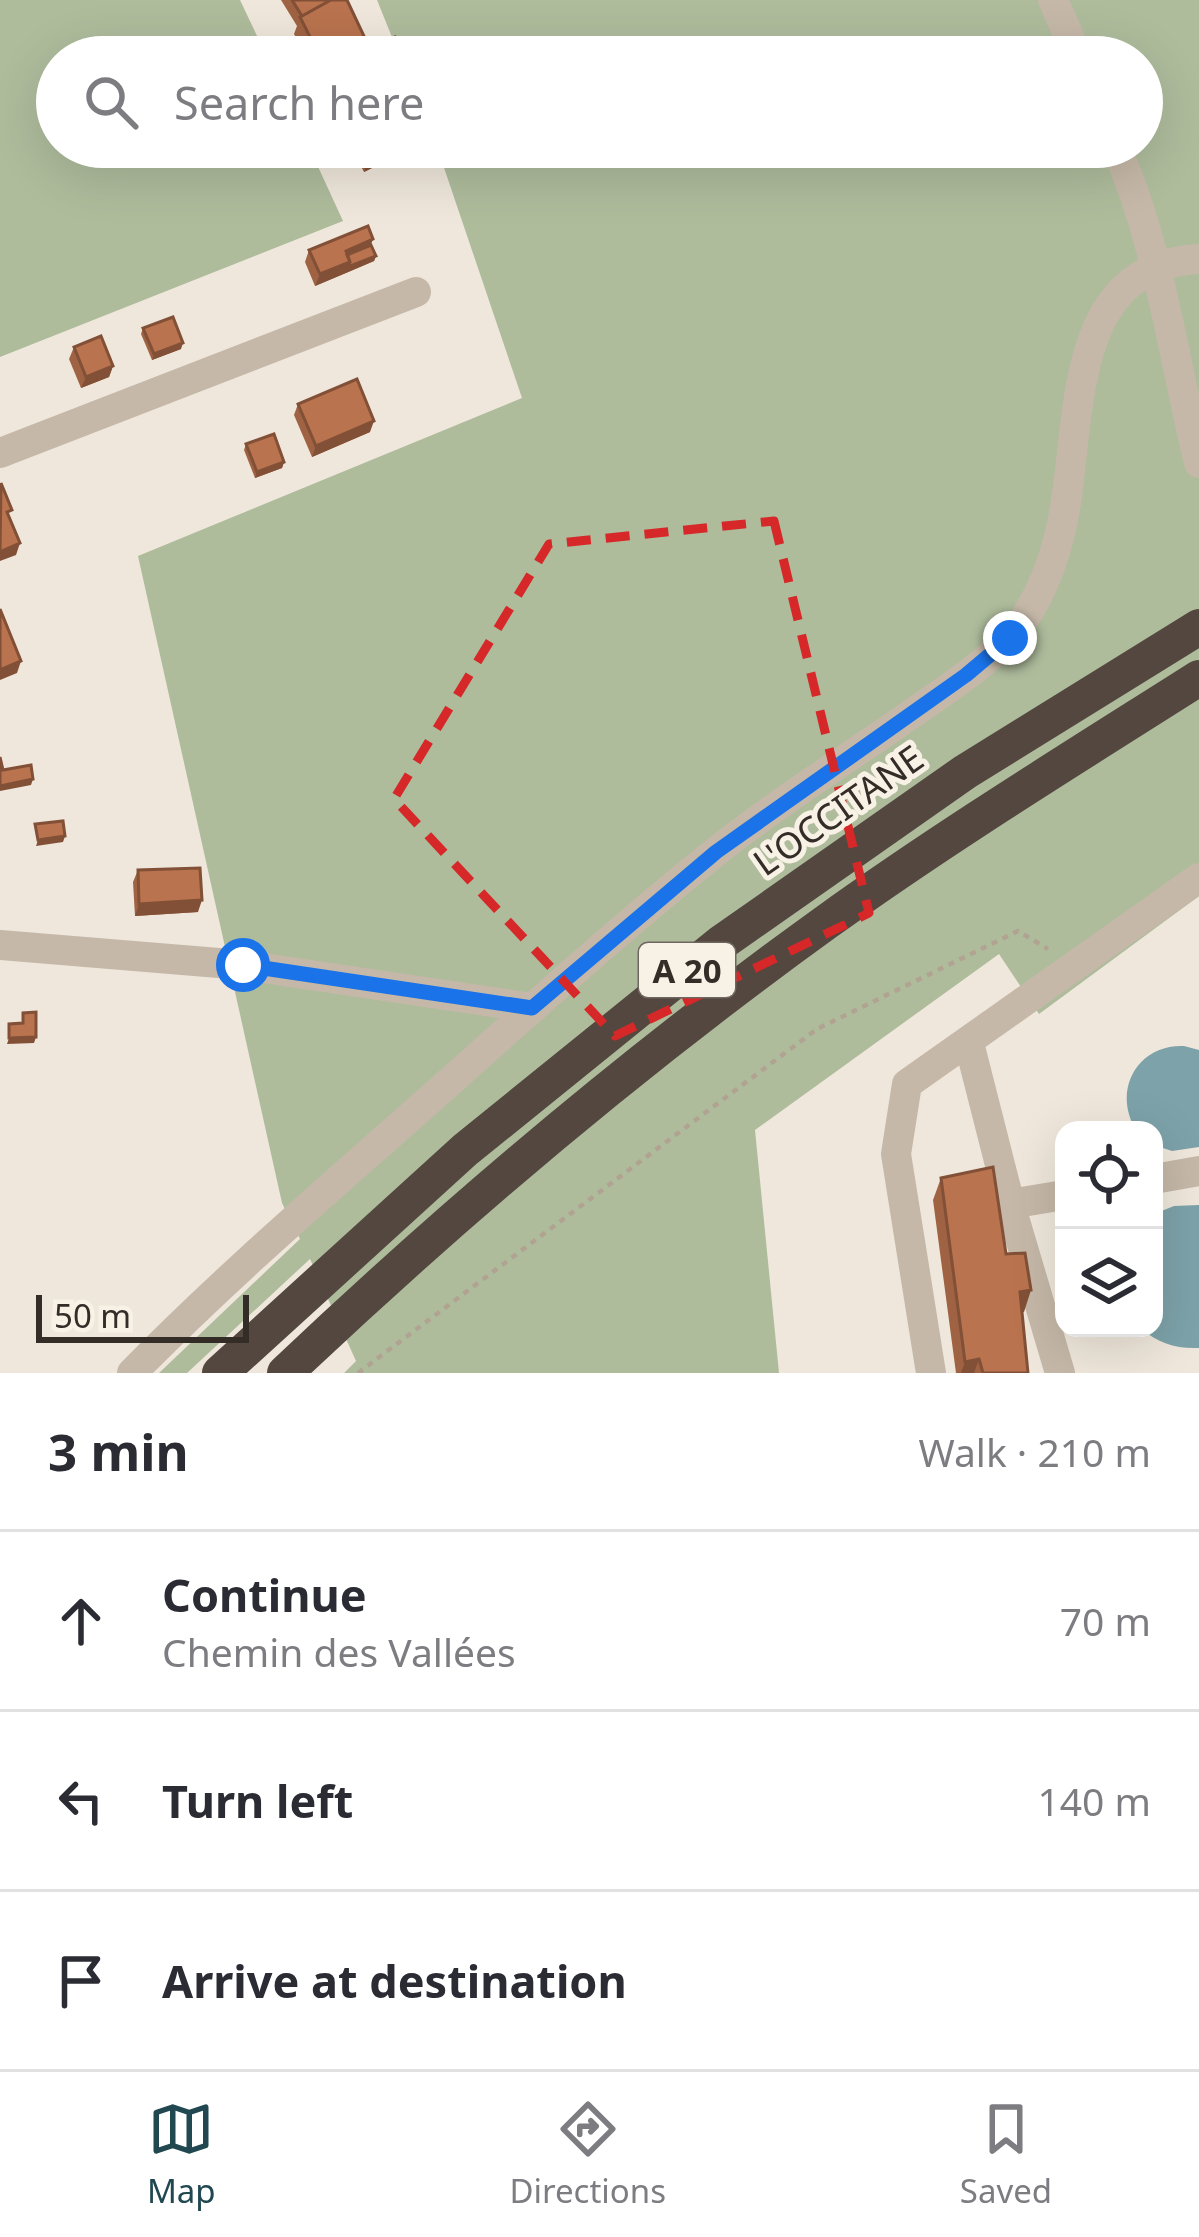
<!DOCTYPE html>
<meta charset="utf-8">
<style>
:root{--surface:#fff;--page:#f7f7f7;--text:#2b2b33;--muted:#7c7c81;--line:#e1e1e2;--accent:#214850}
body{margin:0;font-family:"Noto Sans",sans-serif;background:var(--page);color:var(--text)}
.controls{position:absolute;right:36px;bottom:36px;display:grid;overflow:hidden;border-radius:24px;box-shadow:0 12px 48px #0002}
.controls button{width:108px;height:108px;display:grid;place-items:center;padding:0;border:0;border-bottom:3px solid var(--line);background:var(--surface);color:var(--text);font:60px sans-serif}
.scale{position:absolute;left:36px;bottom:30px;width:213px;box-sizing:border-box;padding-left:12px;border:6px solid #332c27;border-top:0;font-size:33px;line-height:42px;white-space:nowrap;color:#332c27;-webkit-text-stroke:9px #f7f1e6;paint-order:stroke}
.stop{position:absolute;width:36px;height:36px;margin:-27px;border:9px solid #1a73e8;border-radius:50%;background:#fff}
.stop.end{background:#1a73e8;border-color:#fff;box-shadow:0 3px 12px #0008}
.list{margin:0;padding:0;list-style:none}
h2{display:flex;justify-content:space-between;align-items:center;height:156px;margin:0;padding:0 48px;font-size:51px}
h2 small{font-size:39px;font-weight:400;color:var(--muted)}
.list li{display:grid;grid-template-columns:78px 1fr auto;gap:36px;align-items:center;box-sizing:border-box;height:180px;padding:0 48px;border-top:3px solid var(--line)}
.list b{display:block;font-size:45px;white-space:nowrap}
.list p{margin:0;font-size:39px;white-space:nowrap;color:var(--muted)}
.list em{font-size:39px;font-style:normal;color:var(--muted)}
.icon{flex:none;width:66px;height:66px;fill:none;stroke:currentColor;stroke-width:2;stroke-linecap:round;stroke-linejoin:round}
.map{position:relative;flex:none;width:1199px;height:1373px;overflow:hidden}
.search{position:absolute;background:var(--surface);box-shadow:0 12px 48px #0002;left:36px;right:36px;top:36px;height:132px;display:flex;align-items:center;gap:30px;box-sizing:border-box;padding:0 42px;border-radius:66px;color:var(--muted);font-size:45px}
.sheet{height:696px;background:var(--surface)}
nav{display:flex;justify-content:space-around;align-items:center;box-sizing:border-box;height:168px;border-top:3px solid var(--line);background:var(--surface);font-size:33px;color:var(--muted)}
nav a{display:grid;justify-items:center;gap:6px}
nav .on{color:var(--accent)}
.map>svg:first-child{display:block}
.green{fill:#aebc9c}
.water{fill:#7da2a9}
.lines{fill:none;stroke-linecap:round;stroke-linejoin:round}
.path{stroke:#b1a392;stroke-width:4.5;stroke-dasharray:6 6;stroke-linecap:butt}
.minor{stroke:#c5b8a8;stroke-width:30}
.highway{stroke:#53473f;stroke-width:36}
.wall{fill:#9f6343}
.shaded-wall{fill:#825037}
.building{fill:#b9734e;stroke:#825037;stroke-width:3}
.route{stroke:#1a73e8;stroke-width:15}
.marked{fill:none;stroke:#d62828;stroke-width:9;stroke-dasharray:24 15;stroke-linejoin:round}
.labels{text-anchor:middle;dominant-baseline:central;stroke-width:10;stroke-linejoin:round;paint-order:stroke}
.shield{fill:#f7f1e6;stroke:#6e6760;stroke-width:3}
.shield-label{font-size:33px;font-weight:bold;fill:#332c27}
.street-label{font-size:36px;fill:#332c27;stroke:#f7f1e6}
</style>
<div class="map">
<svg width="1199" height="1373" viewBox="0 0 1199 1373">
<rect width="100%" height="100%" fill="#efe7db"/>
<path class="green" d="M0,0h240l27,57h-210v90h252l34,74 -343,136z
M377,0h822v896l-160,118 -40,-60 -244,176 24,243h-435l12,-12 -46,-102 -123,114h-28l141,-134 -18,-36 -144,-647 384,-158 -85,-251h705v-90h-742z"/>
<path class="water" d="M1184,1046l15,4v97l-27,4 -18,-6v-15h-18c-24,-39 1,-86 48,-84z
M1199,1205v143c-23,1 -41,-5 -59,-20h14v-114l20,-8z"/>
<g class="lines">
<path class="path" d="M358,1373l459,-344 201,-98 30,18"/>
<path class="minor" d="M1053,0l25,57
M1116,147c44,101 57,210 83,316
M0,453l416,-161
M0,945l243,20 290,43
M969,1043l41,161 54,-9
M1154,1179l45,-8
M1010,1204l50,169
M132,1373c91,-93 190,-178 287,-264 97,-86 193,-174 294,-255 64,-51 134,-95 200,-141 32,-23 66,-44 93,-72 27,-27 44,-68 53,-104 26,-97 -2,-271 140,-278
M931,1373l-35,-219 11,-70 292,-206"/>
<path class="highway" d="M220,1373l245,-223 256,-207 244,-171 234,-145
M285,1373c170,-161 350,-313 540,-450 121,-87 248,-165 374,-245"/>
</g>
<path class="wall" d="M281,0h66l23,49 35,8h-99l-12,-23 3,-8z
M351,147h63l-50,25z
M371,245l5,11 -2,5 -59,25 -10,-24 4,-12z
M143,328l38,21 -29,11 -11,-26z
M74,347l39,19 -4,11 -28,11 -12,-29z
M298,404l72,28 -58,25 -18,-42z
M246,444l38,18 -2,6 -27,10 -11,-28z
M138,870l60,42 -63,4 -2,-34z
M941,1178l65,76 18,58h-2l6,61h-72l-23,-173z"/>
<path class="shaded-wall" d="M387,147h27l-50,25 6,-17z
M373,239l-4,11 -24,11 1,-10z
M376,256l-2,5 -28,12 2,-6z
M350,262l-4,11 -31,13 5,-12z
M183,343l-2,6 -29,11 2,-6z
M113,366l-4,11 -28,11 5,-11z
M374,421l-4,11 -58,25 4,-11z
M284,462l-2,6 -27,10 2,-6z
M20,543l-4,12 -16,6v-9z
M21,661l-4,12 -17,7v-10z
M33,779l-2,6 -31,6v-5z
M65,836l-2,6 -27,4 2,-6z
M202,900l-4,12 -63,4 4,-12z
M36,1037l-2,6 -27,1 2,-6z
M1031,1290l-7,22 -12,2 8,-22z
M979,1359l-5,14h-13l4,-11z"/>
<path class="building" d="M292,0h39l-29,16z
M331,0h16l23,49 25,-12 10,20h-85l-20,-40z
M366,147h21l-17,8z
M368,226l5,13 -27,12 4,11 -30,12 -11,-24z
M371,245l5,11 -28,11 2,-5 -3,-7z
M173,317l10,26 -29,11 -11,-26z
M101,336l12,30 -27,11 -12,-30z
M357,379l17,42 -58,25 -18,-42z
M274,434l10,28 -27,10 -11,-28z
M1,483l11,27 -5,2 13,31 -20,9z
M0,609l21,52 -21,9z
M0,757l3,13 28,-5 2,14 -33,7z
M63,821l2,15 -27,4 -3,-16z
M200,868l2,32 -63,4 -1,-34z
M36,1012v25l-27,1v-14l14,-1v-10z
M993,1167l13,87 19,-1 6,37 -11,2 8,81h-45l-4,-14 -14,3 -24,-184z"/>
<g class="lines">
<path class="route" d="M243,965l289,43 184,-156 250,-177 44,-37"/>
</g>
<path class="marked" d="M774,521l95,392 -254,123 -221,-237 155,-255z"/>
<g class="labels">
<rect class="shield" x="639" y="943" width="96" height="54" rx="9"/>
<g class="shield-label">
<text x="687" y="970">A 20</text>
</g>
<g class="street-label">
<text transform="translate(838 810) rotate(-35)">L'OCCITANE</text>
</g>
</g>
</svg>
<div class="controls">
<button><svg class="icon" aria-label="locate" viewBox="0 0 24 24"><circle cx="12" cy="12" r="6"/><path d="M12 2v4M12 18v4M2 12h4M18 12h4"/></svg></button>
<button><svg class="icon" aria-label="layers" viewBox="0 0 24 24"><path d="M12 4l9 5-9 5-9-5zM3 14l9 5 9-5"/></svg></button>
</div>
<div class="scale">50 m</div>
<div class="stop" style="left:243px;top:965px"></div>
<div class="stop end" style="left:1010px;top:638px"></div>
<div class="search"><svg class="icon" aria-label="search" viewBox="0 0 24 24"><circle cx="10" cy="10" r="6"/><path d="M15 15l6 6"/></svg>Search here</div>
</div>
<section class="sheet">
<h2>3 min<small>Walk · 210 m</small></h2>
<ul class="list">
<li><svg class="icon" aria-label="ahead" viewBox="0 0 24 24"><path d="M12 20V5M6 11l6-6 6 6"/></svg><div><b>Continue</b><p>Chemin des Vallées</p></div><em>70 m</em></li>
<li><svg class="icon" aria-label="left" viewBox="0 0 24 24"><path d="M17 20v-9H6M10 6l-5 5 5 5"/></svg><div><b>Turn left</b></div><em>140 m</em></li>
<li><svg class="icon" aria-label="arrive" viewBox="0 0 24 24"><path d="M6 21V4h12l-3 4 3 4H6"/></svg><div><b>Arrive at destination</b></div></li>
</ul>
</section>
<nav>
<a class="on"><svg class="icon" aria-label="map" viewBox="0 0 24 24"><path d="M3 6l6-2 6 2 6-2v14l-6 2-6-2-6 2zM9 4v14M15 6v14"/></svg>Map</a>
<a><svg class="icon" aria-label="directions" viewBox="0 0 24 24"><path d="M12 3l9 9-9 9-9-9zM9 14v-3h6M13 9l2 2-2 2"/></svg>Directions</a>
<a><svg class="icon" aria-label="saved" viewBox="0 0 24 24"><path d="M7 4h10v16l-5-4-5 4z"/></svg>Saved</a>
</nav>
